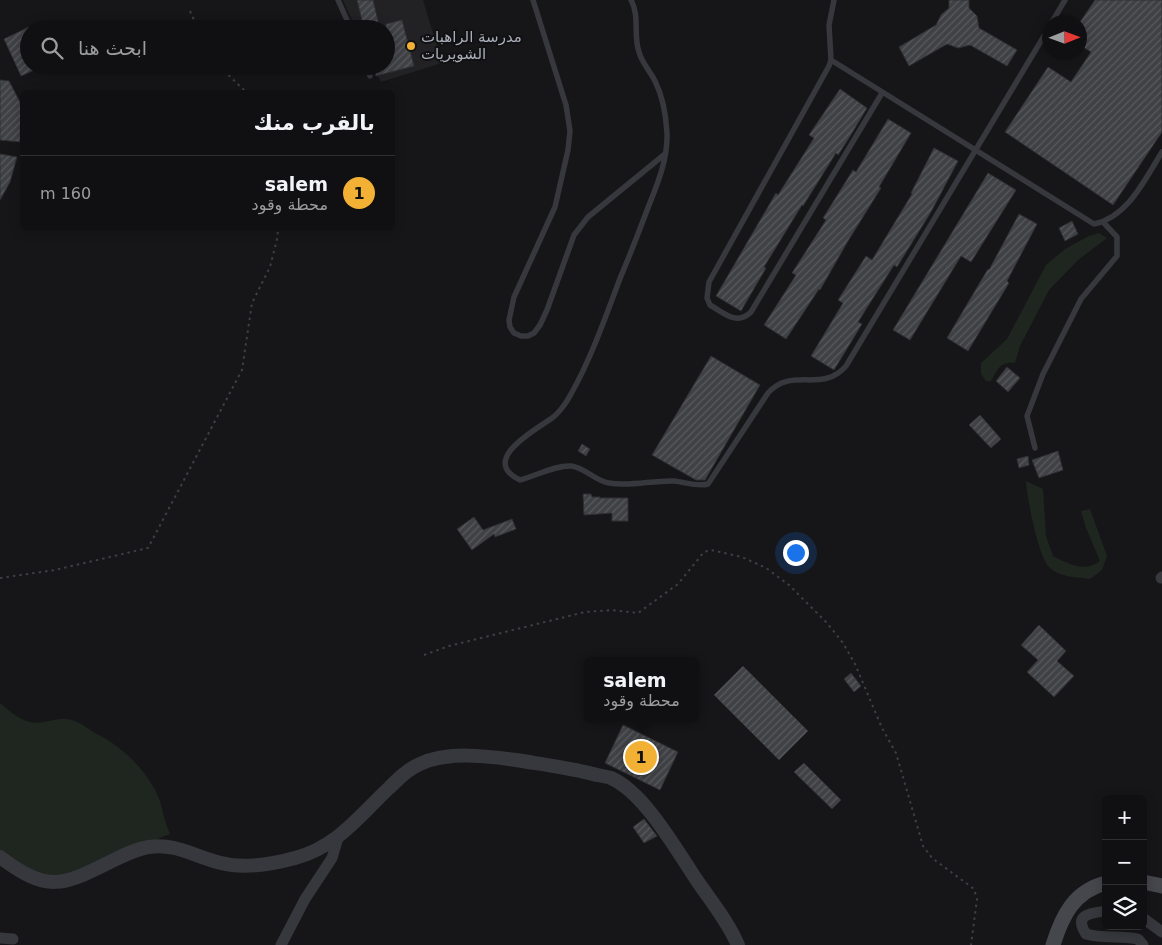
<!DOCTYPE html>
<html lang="ar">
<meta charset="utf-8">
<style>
:root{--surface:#101012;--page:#1e1e20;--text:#f1f3f6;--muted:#9c9d9f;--line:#303032;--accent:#f2b134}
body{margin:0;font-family:"DejaVu Sans",Cairo,sans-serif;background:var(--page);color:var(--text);direction:rtl}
.controls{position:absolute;right:15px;bottom:15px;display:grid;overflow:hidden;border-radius:8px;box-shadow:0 2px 12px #0003}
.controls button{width:45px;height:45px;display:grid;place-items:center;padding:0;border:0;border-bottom:1px solid var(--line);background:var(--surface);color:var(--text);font:25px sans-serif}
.compass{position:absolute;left:1042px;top:15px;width:45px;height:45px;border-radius:50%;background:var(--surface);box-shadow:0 2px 12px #0003;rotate:89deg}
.you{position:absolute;left:795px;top:552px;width:18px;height:18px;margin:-12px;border:4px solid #fff;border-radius:50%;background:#1a73e8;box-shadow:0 0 0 8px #1a73e833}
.badge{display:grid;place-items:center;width:32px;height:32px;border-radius:50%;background:var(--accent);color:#111;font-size:16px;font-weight:700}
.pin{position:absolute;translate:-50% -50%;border:2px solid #fff;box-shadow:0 1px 5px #0006}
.popup{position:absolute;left:584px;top:657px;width:115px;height:65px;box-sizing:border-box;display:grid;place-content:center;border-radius:8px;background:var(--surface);filter:drop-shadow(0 1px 4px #0005);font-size:16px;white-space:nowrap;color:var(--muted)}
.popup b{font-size:19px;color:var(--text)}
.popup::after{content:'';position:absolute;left:50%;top:100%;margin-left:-10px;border:10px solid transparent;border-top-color:var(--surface)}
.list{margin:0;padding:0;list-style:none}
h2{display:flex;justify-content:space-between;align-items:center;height:65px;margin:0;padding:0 20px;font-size:21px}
h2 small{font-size:16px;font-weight:400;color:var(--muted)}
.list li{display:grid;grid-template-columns:32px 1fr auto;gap:15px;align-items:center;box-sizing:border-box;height:75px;padding:0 20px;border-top:1px solid var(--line)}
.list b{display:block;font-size:19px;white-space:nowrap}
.list p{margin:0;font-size:16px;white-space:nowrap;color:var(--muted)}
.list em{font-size:16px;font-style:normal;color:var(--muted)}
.icon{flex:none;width:28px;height:28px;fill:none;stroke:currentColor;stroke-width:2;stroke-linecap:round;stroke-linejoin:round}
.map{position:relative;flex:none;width:1162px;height:945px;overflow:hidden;direction:ltr}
.search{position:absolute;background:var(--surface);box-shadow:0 2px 12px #0003;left:20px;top:20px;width:375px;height:55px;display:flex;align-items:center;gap:12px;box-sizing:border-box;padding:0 18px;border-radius:28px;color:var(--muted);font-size:19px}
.panel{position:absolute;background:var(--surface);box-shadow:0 2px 12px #0003;left:20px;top:90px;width:375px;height:140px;border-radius:8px;direction:rtl}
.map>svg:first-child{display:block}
.built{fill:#222225}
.green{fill:#1e261f}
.building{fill:url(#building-hatch);stroke:#303034}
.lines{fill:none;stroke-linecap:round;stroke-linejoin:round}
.path{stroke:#3d3f44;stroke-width:2;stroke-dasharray:2.5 4;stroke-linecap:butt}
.service{stroke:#37383d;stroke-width:5.5}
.minor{stroke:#37383d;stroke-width:11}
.tertiary{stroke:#37383d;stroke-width:14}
.secondary{stroke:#45474d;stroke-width:15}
.poi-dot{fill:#f2b134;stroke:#111113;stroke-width:2}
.labels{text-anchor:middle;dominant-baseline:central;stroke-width:4;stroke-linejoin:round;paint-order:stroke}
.poi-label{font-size:15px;fill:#a8adb8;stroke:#111113;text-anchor:start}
</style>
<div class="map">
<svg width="1162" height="945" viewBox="0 0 1162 945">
<defs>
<pattern id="building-hatch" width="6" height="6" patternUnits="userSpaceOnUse" patternTransform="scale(1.25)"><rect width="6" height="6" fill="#404145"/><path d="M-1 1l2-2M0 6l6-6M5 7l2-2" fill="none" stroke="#595a5e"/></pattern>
</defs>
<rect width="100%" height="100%" fill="#161618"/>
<path class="built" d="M343,0h80l19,63 -61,19 -8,-16h13v-37h-30z"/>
<path class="green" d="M1099,233l8,5 -29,22 -29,30 -29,56 -5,17c-16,-2 -17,7 -24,18h-5l-5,-7v-11l26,-24 39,-74 19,-16 24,-13z
M1026,481l17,8 3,47 7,20c16,8 31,17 47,5l-14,-33 -5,-17 9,-2 17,47 -5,14 -12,9c-13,-2 -30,-1 -41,-12 -11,-12 -22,-68 -23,-86z
M0,703c13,11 26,23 44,19 7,-1 16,-4 23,-3 12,1 23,12 34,17 25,14 49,38 59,65 3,11 5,22 10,33l-113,46 -57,-21z"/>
<path class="building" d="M357,0h16l7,29h-16z
M949,0h20v8l8,8 2,12 38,22 -10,16 -37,-21 -12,3 -11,-4 -38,22 -10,-19 37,-22 5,-10 8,-7z
M1095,0h67v132l-49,73 -108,-73 43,-65 23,15 20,-30 -11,-7v-23z
M402,20l12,46 -38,10 -2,-10h12v-42z
M29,27v39h14l-22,10 -17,-37z
M0,80l9,1 12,23 -1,38 -20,-2z
M840,89l27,19 -18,30 -11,17 -2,-2 -33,53 -1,-1 -38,62 2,1 -25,43 -25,-15 60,-103 2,2 36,-57 -5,-3z
M888,119l23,14 -32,54 2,1 -33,53 -28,49 -1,-1 -33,50 -22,-14 32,-50 -4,-2 34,-53 -3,-2 30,-48 3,2z
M934,148l24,13 -27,51 -34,55 -3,-2 -36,57 4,2 -28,46 -23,-14 32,-53 -5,-3 28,-44 6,4 40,-66 -1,-1z
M0,154l17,3 -7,25 -10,18z
M988,173l28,17 -45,72 -10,-6 -51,84 -17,-10z
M1019,214l18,10 -30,57 2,2 -41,68 -21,-13 41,-69 1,1z
M1072,221l6,13 -13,7 -6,-13z
M711,356l49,29 -55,95h-9l-44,-25z
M1007,367l13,11 -12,14 -12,-11z
M980,415l21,24 -10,9 -22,-23z
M582,444l8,5 -4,7 -8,-5z
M1058,451l5,19 -24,8 -7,-18z
M1028,456l1,9 -10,3 -2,-9z
M583,494h8l1,3h8v1h28v23h-16v-8l-28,2z
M474,517l9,13 29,-11 4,10 -21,8 -1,-3 -22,16 -15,-21z
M1039,625l27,26 -9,10 17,15 -20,21 -27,-25 11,-12 -17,-15z
M743,666l65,65 -29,29 -65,-65z
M851,673l10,13 -7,6 -10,-13z
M623,725l55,27 -18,38 -55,-27z
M804,763l37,37 -9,9 -38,-37z
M644,819l13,17 -13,7 -11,-16z"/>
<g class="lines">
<path class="path" d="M190,11l8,18
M219,66l27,26
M0,578l55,-8 93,-22 94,-178 10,-67 18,-36 8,-32 -1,-7
M424,655l25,-9 136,-34 27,-2 26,3 40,-29 26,-32 7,-2 31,7 24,11 23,17 38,38 16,20 12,21 27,64 14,25 27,93 9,12 34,25 8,6 3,10 -6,46"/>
<path class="service" d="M338,0l13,29
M533,0l33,105 4,26 -2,19 -13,57 -41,90 -5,23 1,7 4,6 7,3h7l6,-3 6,-8 7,-15 27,-75 14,-18 77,-63
M631,0c9,16 2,35 8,52 3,11 11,19 16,29 8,16 11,34 12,52 1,28 -11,54 -21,80 -8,21 -16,42 -25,63 -15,39 -29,81 -50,118 -4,8 -12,19 -19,24 -15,11 -74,42 -32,62 16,-4 35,-15 51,-14 15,2 24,15 38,17 21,4 44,-3 65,-2 11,1 23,6 34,3l60,-91c24,-27 54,1 78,-27l204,-340
M834,0l-5,25 2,35 -2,6 -120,216 -2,16 3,7c14,8 27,21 41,7l131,-219
M1052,22l13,-22
M831,60l263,164c34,-7 51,-45 68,-72
M366,66l4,10
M1035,448l-8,-32 16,-42 38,-75 36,-43v-19l-14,-15"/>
<path class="minor" d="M1161,578l1,-1
M1106,911c-15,2 -33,3 -20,23 17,5 35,1 52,5l5,6
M1143,918l19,14
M0,938l13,1
M281,945l24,-46 27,-41 6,-20"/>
<path class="tertiary" d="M0,857c48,36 62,29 112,4 12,-6 24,-12 37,-14 28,-4 46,10 72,16 23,6 52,1 74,-5 42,-11 64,-42 94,-70 9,-9 19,-19 31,-24 27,-13 67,-8 96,-4 24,4 49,7 73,13 7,2 15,3 22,5 34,15 66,73 87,104 14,20 30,40 40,63"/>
<path class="secondary" d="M1143,882l19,4
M1053,945c9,-29 21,-54 53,-62"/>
</g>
<circle class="poi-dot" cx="411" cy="46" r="5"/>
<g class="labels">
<g class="poi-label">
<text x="421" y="37">مدرسة الراهبات<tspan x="421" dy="17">الشويريات</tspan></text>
</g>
</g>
</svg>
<div class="controls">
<button>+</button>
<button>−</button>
<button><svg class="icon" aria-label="layers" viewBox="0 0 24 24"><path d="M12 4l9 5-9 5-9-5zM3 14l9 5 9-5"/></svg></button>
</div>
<svg class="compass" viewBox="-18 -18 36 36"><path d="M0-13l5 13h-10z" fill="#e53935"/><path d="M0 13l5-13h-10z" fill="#9c9d9f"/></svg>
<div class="you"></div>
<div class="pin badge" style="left:641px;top:757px">1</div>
<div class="popup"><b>salem</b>محطة وقود</div>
<div class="search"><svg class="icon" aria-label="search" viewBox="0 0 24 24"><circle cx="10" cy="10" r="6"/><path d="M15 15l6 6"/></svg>ابحث هنا</div>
<section class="panel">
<h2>بالقرب منك<small></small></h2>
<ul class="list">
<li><span class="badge">1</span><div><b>salem</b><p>محطة وقود</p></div><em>160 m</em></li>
</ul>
</section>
</div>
